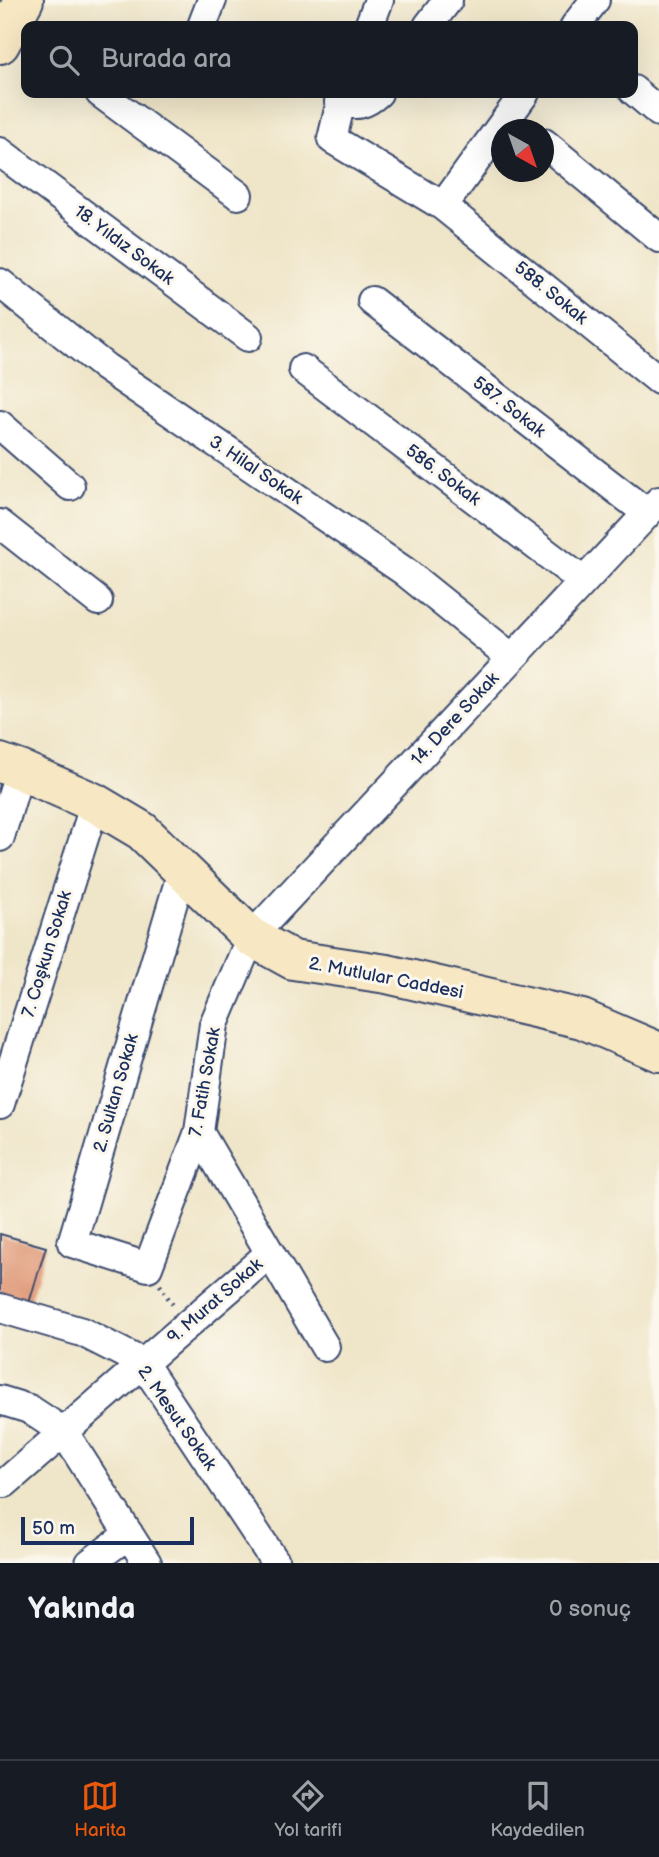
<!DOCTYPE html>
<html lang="tr">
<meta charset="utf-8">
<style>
:root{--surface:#171b24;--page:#20242c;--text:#f1f3f6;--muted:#9ea1a6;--line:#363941;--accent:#ea580c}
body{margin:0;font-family:"Balsamiq Sans",sans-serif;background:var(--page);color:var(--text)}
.compass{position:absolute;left:491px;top:119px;width:63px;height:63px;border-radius:50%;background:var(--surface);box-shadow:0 7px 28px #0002;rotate:140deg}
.scale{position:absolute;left:21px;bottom:18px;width:173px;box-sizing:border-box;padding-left:7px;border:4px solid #1b2f5e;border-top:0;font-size:19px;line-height:24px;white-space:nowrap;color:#1b2f5e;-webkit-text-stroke:5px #fbf7ec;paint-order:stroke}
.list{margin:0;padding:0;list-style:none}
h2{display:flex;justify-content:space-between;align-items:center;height:91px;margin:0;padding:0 28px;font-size:30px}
h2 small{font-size:23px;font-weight:400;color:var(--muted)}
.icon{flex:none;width:38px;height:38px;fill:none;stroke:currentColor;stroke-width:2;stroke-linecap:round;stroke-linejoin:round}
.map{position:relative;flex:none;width:659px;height:1563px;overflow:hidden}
.search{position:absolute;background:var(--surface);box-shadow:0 7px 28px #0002;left:21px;right:21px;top:21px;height:77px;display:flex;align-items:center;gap:18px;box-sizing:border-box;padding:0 24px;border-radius:14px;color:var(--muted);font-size:26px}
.sheet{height:196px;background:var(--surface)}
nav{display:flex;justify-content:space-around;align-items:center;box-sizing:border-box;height:98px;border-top:2px solid var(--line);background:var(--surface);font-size:19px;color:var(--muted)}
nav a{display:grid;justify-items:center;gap:4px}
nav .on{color:var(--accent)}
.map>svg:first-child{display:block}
.building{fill:#dd8f6c}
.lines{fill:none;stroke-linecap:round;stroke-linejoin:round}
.street-casing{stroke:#3b4a6e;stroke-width:32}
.secondary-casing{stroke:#3b4a6e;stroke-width:42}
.path{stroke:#3b4a6e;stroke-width:4.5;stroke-dasharray:2 5;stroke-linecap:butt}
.street{stroke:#fff;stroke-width:28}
.secondary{stroke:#f8e7c3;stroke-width:38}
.labels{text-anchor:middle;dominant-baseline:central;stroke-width:6;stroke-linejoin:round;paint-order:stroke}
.street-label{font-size:18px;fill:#1b2f5e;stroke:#fbf7ec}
</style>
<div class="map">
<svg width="659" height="1563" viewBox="0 0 659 1563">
<rect width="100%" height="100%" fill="#fbf7ec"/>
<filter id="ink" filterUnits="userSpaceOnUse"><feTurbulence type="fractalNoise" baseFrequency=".0143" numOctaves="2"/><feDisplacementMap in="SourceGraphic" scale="14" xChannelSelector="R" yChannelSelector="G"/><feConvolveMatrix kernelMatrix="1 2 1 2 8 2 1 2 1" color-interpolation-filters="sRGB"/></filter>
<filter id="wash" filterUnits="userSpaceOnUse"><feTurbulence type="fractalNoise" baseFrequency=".00686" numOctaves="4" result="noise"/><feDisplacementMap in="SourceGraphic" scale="28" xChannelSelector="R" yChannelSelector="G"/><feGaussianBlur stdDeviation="1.57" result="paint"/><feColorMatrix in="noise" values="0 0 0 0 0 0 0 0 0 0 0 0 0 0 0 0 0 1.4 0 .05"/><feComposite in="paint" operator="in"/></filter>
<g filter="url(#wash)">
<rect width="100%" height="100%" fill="#efe5c8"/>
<g id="blocks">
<path class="building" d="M0,1234l46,13 -17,56 -29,-8z"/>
</g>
</g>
<g filter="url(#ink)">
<use href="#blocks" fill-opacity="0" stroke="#3b4a6e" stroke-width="2"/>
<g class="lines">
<g class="street-casing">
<path id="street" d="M202,26l10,-26
M369,26l10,-26
M428,26l20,-26
M575,26l20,-26
M633,90l26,22
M100,93l138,102
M343,93l-11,46 111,67 216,174
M339,102c18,4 26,3 39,-9
M544,143l115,95
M0,152l248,185
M443,206l82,-113
M0,283l105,84 299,204 108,87
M372,301l275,212
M303,369l280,212
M0,425l70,61
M0,524l98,77
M0,837l20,-67
M183,868l-111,375 76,24 51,-135 15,-108 37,-87 408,-436
M0,1104l95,-301
M199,1132l126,215
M0,1308l82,24 61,31 133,200
M0,1400l29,9 35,23 83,131
M0,1483h5l265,-230
M90,1563l39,-29"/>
</g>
<g class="secondary-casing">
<path id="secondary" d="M0,44l24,-44
M0,763l20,7 75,33 47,28 109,106 42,23 94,14 195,45 77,33"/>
</g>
<path class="path" d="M160,1285l14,22"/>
<use href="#street" class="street"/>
<use href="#secondary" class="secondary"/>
</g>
</g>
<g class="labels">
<g class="street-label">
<text transform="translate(124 245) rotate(37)">18. Yıldız Sokak</text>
<text transform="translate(551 293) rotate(39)">588. Sokak</text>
<text transform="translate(509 407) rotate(38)">587. Sokak</text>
<text transform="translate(256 470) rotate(34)">3. Hilal Sokak</text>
<text transform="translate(443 475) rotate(37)">586. Sokak</text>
<text transform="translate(455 719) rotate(-47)">14. Dere Sokak</text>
<text transform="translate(47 954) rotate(-73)">7. Coşkun Sokak</text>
<text transform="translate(386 978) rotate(11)">2. Mutlular Caddesi</text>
<text transform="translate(205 1082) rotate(-80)">7. Fatih Sokak</text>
<text transform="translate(116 1093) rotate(-74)">2. Sultan Sokak</text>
<text transform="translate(215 1301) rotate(-41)">9. Murat Sokak</text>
<text transform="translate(177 1418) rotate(55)">2. Mesut Sokak</text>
</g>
</g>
</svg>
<svg class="compass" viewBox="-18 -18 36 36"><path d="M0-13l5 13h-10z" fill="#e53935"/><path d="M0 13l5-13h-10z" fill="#9ea1a6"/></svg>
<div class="scale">50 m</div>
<div class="search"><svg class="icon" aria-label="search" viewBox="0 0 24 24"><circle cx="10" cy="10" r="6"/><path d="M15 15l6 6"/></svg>Burada ara</div>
</div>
<section class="sheet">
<h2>Yakında<small>0 sonuç</small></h2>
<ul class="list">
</ul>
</section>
<nav>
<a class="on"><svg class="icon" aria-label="map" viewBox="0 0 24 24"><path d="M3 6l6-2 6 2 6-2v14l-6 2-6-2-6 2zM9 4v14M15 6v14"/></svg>Harita</a>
<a><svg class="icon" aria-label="directions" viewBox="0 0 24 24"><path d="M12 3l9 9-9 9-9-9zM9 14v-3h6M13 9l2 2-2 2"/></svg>Yol tarifi</a>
<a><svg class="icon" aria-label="saved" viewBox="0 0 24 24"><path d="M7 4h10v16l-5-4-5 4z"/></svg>Kaydedilen</a>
</nav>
